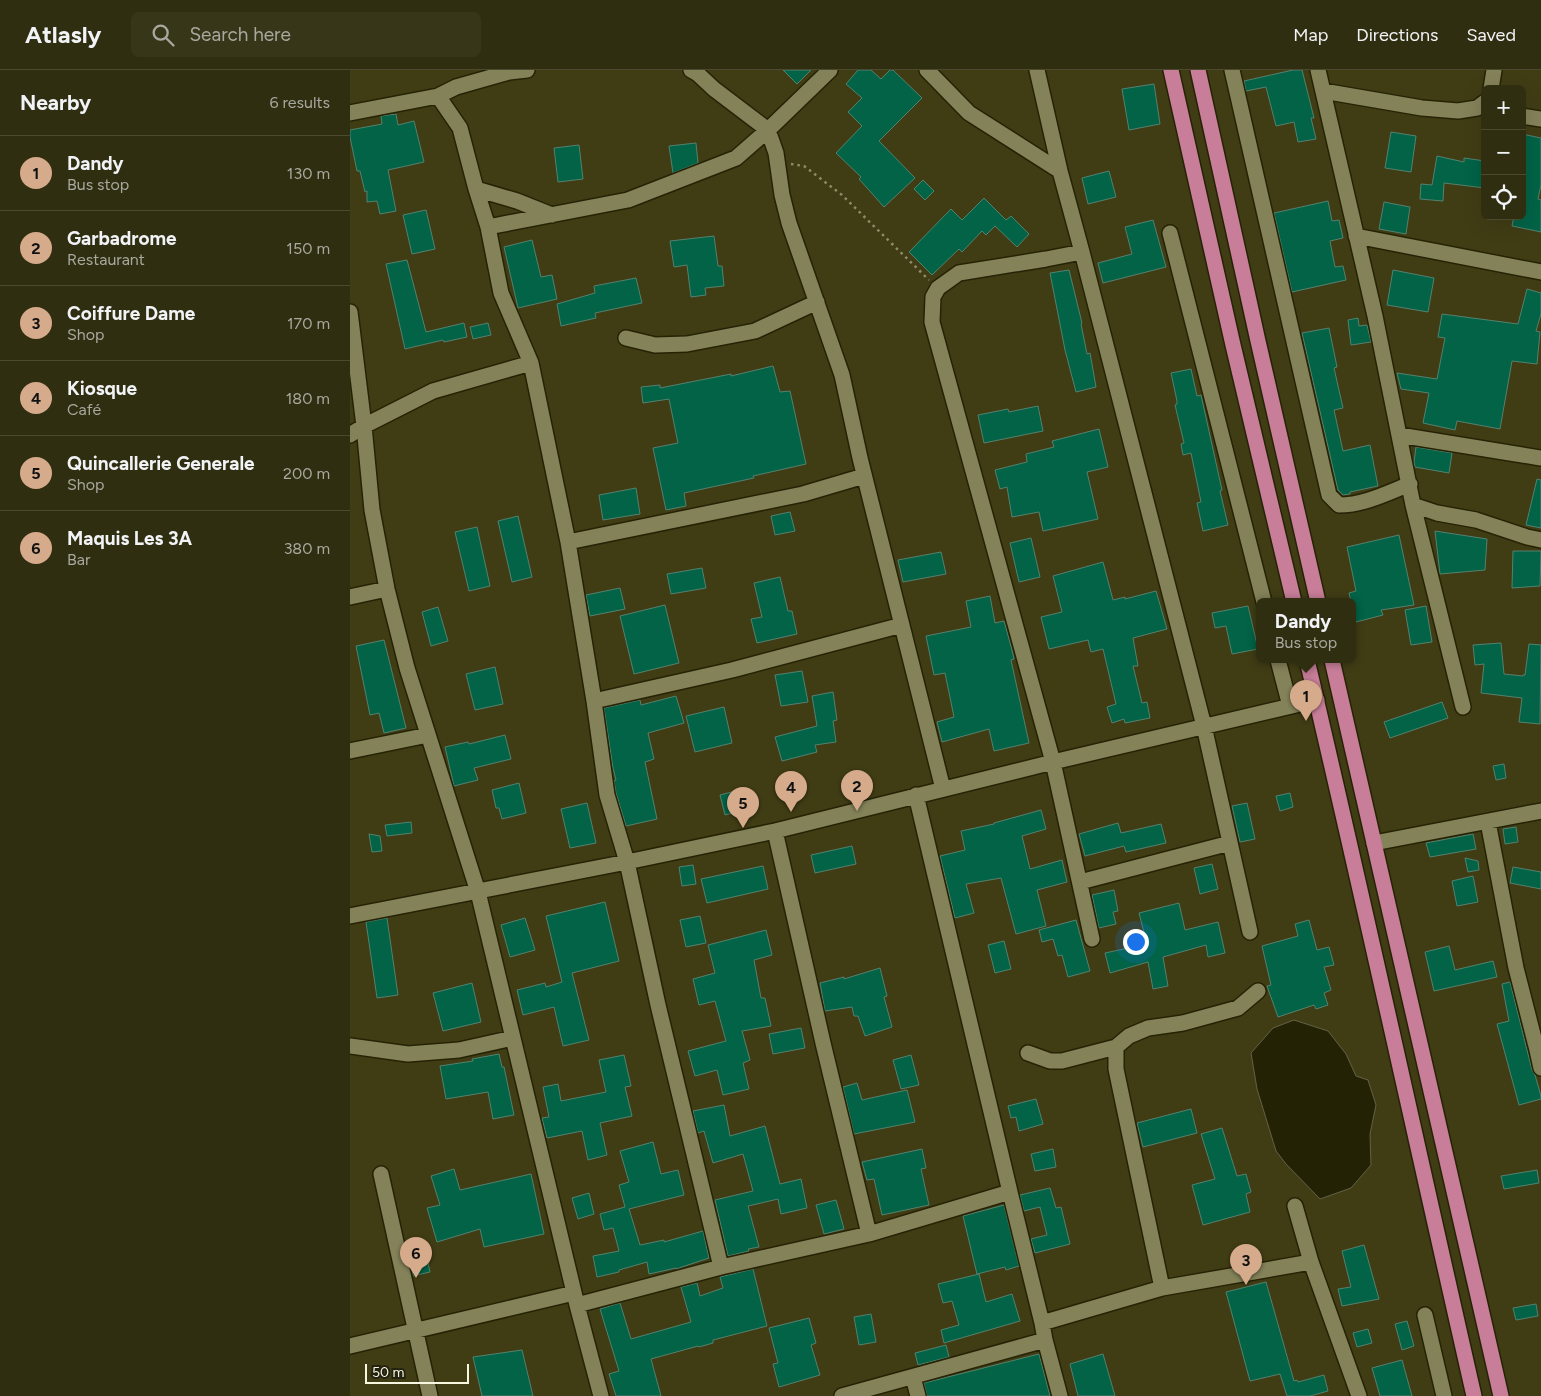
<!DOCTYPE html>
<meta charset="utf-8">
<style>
:root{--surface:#302e10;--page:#383619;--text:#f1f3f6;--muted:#a8a89f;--line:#4b4a30;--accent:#d6ab8b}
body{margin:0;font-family:Figtree,sans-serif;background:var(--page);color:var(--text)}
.controls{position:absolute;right:15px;top:15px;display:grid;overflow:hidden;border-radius:8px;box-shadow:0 5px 20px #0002}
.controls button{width:45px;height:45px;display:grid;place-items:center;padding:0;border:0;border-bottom:1px solid var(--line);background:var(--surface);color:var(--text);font:25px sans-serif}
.scale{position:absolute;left:15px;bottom:12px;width:104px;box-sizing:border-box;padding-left:5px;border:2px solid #f7f6df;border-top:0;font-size:14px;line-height:18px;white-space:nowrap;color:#f7f6df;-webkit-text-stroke:4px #242312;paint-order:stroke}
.you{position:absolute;left:785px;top:871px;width:18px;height:18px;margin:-12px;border:4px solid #fff;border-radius:50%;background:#1a73e8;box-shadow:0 0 0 8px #1a73e833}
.badge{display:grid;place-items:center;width:32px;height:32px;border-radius:50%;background:var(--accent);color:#111;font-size:16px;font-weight:700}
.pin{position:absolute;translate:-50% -41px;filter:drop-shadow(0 1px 2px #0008)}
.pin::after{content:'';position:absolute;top:26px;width:18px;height:15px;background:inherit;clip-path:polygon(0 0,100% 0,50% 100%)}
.popup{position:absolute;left:906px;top:528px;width:100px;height:65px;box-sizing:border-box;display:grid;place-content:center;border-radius:8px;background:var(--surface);filter:drop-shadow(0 1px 4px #0005);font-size:16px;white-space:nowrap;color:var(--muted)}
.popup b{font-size:19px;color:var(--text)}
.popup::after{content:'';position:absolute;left:50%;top:100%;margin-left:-10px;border:10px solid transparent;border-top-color:var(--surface)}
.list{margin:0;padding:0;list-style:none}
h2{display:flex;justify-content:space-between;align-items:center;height:65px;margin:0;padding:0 20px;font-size:21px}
h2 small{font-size:16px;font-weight:400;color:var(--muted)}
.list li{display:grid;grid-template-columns:32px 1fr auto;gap:15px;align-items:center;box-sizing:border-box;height:75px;padding:0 20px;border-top:1px solid var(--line)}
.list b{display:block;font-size:19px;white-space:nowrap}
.list p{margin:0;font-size:16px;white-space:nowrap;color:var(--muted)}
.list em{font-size:16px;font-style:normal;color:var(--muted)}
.icon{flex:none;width:28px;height:28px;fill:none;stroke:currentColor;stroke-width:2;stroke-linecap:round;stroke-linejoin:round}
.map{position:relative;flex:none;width:1191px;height:1326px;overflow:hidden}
header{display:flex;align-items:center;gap:30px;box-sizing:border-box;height:70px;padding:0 25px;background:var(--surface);border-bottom:1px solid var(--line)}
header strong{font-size:24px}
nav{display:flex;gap:28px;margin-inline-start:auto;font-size:18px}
.search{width:350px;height:45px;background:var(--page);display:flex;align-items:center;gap:12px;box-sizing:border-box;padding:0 18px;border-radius:8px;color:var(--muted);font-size:19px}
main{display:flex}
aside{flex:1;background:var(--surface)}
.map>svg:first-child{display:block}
.water{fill:#242205;stroke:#636246}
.building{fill:#026346;stroke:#54816e}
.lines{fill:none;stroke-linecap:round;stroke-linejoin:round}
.minor-casing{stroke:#262305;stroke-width:18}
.major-casing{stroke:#262305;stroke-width:18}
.path{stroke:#8e8c6b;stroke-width:2.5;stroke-dasharray:2.5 4;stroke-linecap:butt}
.minor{stroke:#848259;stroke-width:15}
.major{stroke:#c87e99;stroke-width:15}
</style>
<header>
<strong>Atlasly</strong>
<div class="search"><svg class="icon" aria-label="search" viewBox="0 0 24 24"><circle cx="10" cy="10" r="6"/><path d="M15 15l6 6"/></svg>Search here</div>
<nav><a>Map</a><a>Directions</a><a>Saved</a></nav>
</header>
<main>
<aside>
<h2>Nearby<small>6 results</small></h2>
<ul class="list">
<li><span class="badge">1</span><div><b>Dandy</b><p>Bus stop</p></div><em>130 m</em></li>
<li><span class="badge">2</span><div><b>Garbadrome</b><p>Restaurant</p></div><em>150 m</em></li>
<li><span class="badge">3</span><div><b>Coiffure Dame</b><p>Shop</p></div><em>170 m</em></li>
<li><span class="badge">4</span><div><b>Kiosque</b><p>Café</p></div><em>180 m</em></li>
<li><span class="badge">5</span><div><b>Quincallerie Generale</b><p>Shop</p></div><em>200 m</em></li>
<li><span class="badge">6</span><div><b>Maquis Les 3A</b><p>Bar</p></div><em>380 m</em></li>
</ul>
</aside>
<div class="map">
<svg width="1191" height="1326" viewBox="0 0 1191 1326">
<rect width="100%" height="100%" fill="#403d15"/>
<path class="water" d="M944,950l34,11 18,23 10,22 12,4 8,25 -6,29 1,31 -20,23 -31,11 -34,-35 -10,-13 -19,-62 -6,-36 22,-25z"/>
<path class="building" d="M433,0h28l-14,14z
M508,0h13l10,9 9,-9h3l29,28 -43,43 36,37 -31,29 -25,-28 2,-2 -25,-24 26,-27 -14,-14 14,-14 -16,-14z
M943,0h9l12,48h-3l5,21 -18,3 -4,-20 -18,4 -10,-39 -20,4 -2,-10z
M804,14l6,40 -31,6 -7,-41z
M46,44l2,11 16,-4 10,41 -36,8 8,41 -16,3 -3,-13 -10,1v-11l-2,1 -5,-21h-3l-7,-34v-7l32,-6 -1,-8z
M1041,62l25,4 -5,36 -26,-4z
M1172,64l19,4v47l-3,14 3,1v32l-29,-6 2,-10h8z
M346,73l2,20 -25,10 -4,-27z
M229,75l4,34 -25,3 -4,-34z
M1087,86l27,6v-4l21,3v27l-41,-5 -1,18 -23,-2 1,-15 11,1z
M759,101l7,26 -28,7 -6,-26z
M573,110l11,11 -9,9 -11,-11z
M634,128l22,22 5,-4 18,18 -12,13 -22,-21 -9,9 -4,-4 -20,21 -3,-3 -27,26 -23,-23 42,-43 11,11z
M978,131l4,20 7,-1 4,18 -13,3 5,26 8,-1 3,14 -54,12 -18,-79z
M1034,132l26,5 -4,27 -27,-5z
M76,140l9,39 -23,5 -9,-39z
M803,150l13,47 -63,16 -5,-20 34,-9 -7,-27z
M364,166l4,30h4l2,20 -19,2 1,7 -15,2 -4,-32 -13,2 -4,-26z
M182,170l9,37 11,-2 5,24 -39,9 -14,-61z
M57,190l19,72 38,-9 3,14 -23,5 -1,-2 -38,9 -19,-85z
M719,200l13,53 -1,1 6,30 3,-1 6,34 -20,5 -11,-42 -15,-77z
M1043,200l41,8 -6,34 -41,-7z
M286,208l6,25 -47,10 1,5 -35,8 -4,-22 38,-11 -1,-7z
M1177,219l14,4v21l-5,17 4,1 -3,32 -25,-3 -12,68 -43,-8 -2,9 -32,-7 6,-30 -28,-4 -4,-16 40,6 8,-41 -7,-1 4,-23 76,10z
M1008,248l1,8 8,-1 4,17 -20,3 -3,-25z
M138,253l3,12 -18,4 -3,-12z
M979,258l8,39 -3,1 9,40 -9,2 9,41 27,-6 8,41 -28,6v2l-7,1 -5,-5 -36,-157z
M423,296l7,26 10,-1 16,73 -53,12 1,2 -70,15 2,13 -20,4 -13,-62 25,-5 -9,-44 -26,4 -2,-16 19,-2v3l71,-14v2z
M841,299l6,27 4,-1 21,95 -2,1 8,34 -25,6 -6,-28 4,-1 -10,-49 -8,2 -2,-11 3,-1 -9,-38 2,-1v-3l-6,-28z
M688,336l5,25 -59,12 -6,-28 30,-6 1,3z
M749,359l9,38 -21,5 11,47 -55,12 -4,-19 -27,5 -5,-30 -7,2 -5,-19 32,-8 -1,-8 28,-7 -2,-6z
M1066,377l36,6 -3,20 -34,-6 -1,-5z
M1187,409l4,1v48l-15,-3z
M286,418l4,26 -37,6 -4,-25z
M440,442l5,19 -20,4 -4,-19z
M168,446l14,61 -20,5 -14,-61z
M127,457l13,59 -21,5 -14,-59z
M1085,461l52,8 -2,31 -45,4z
M1049,465l15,70 -33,5 2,5 -27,7 -7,-29 7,-2 -9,-44z
M681,468l9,39 -21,5 -9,-39z
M1163,481h28l-1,35 -28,2z
M591,482l5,22 -43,8 -5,-22z
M753,492l10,38 12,-3v2l31,-8 11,38 -34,9 5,28h-5l9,37 5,-1 3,16 -25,5 -1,-4 -12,4 -5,-16 9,-3 -13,-55 -12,3 -3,-12 -39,9 -8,-32 21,-5 -9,-36z
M352,498l4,20 -35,6 -4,-20z
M430,507l8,34h4l5,23 -40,9 -6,-24 11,-2 -8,-34z
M270,518l5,21 -35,7 -4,-21z
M640,526l5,27 9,-2 8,29 2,9 -3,1 18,83 -35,8 -5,-22 -47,13 -5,-20 17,-5 -9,-44 -11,2 -8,-39 45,-9 -5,-26z
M315,535l14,58 -45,11 -14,-58z
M898,536l10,43 -26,5 -6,-28 -11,2 -3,-15z
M1076,536l6,36 -21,3 -6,-35z
M88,537l10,34 -17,5 -9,-34z
M34,570l22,88 -22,5 -5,-20 -9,2 -14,-69z
M1151,573l3,31 19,2v-1h2l4,-31 12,1 -1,79 -21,-2 3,-24 -41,-5 3,-29 -9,1 -2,-20z
M145,597l8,37 -28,6 -9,-36z
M452,601l6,31 -27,4 -6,-31z
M483,622l4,28 -4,1 3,21 -21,3 2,7 -35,9 -7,-24 42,-11 -5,-30z
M326,626l8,27 -36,10 6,26 -9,3 12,57 -31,7 -10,-33 -2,-12 2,-1 -3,-12 -9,-60 36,-8 1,5z
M1092,632l6,16 -58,20 -6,-16z
M374,637l8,36 -37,9 -9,-36z
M155,665l6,24 -37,9 4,12 -24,6 -9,-39 23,-5 1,2z
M1154,694l2,14 -10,2 -3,-14z
M169,713l7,30 -24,6 -3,-11h-3l-4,-18z
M393,719l5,20 -23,6 -5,-20z
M940,723l3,14 -13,4 -4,-15z
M237,733l9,40 -26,5 -9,-39z
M897,733l8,36 -15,3 -8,-36z
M691,740l5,19 -24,7 8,33 32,-9 5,22 -30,8 9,36 -30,8 -15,-56 -35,6 8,29 -19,5 -15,-62 25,-6 -4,-19 33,-7v-1z
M61,752l1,11 -25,3 -2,-11z
M768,753l3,10 40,-9 5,19 -40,9 -2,-6 -39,10 -6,-22z
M1166,757l2,15 -13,2 -2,-15z
M19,764l11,2 2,15 -10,1z
M1123,764l3,15 -46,8 -4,-14z
M502,776l4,18 -41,9 -4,-18z
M1115,788l13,3 1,9 -11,2z
M862,794l6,25 -18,5 -6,-26z
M343,795l3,19 -14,2 -3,-19z
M413,796l5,23 -61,14 -6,-24z
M1163,797l28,5v17l-31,-6z
M1123,806l5,26 -21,4 -5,-25z
M764,820l4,21 -5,1 3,12 -17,4 -7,-33z
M255,832l14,59 -47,12 17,67 -26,6 -9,-39 -31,8 -6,-25 28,-7 1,4 16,-5 -16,-66z
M829,833l6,27 33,-8 7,31 -17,4 -2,-12 -43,12 5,29 -15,3 -5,-27 -38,11 -5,-20 42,-9 -8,-31z
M350,846l6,27 -20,4 -6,-27z
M37,848l11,77 -21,3 -11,-76z
M175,848l10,32 -25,7 -9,-32z
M726,850l14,51 -22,6 -6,-22 -4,1 -5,-17 -11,3 -3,-12z
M959,850l8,30 12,-3 5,18 -10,2 7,23 -7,3 4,12 -12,4 -2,-4 -36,12 -11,-31 4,-1 -9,-39 36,-10 -3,-12z
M416,860l6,25 -18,5 7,38h4l6,28 -29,5 8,29 -7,3 6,26 -26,6 -6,-25 -22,6 -7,-25 38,-10 -11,-40 -16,4 -6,-26 22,-6 -7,-28z
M654,871l7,28 -16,4 -7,-28z
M1099,876l6,24 38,-9 4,16 -63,14 -9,-39z
M530,898l7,28 -3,1 8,30 -27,9 -7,-20h-4l-2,-9 -27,4 -5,-28 24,-6v2z
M1160,912l22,88 3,5 6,21v3l-22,6 -22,-81 12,-3 -7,-37z
M122,913l9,39 -38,9 -10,-38z
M451,958l4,20 -32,6 -4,-20z
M149,984l3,13h2l10,48 -21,4 -5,-27 -42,7 -6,-33 33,-5 -1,-2z
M274,985l7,31 -6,1 7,29 -32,7 7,32 -19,5 -6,-29 -35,7 -5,-20 7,-1 -6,-30 15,-3 3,17 45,-9 -7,-32z
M561,985l8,30 -18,4 -8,-29z
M507,1013l5,17 45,-10 8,32 -61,12 -11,-47z
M686,1029l7,25 -24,7 -3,-14 -5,1 -3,-12z
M374,1035l6,31 35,-10 15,58 21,-5 6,29 -26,6 -3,-15 -30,7 11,41 -11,2 1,2 -21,5 -13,-56 38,-9 -10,-37 -30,9 -9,-32 -6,2 -5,-22z
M841,1039l6,24 -54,14 -6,-24z
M872,1058l15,48 9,-2 5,18 -5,2 4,18 -47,13 -11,-40 23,-6 -14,-45z
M303,1072l8,32 17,-4 6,25 -55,14 11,36 24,-5v2l39,-11 6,27 -33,11v-1l-27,6 -2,-12 -28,8v2l-22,5 -4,-21 26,-5 -6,-23 -9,2 -4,-16 25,-7 -6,-22 10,-3 -9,-31z
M572,1079l4,19 -5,1 8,36 -47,10 -8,-36 -7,1 -5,-18z
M703,1079l3,18 -21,4 -4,-17z
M104,1099l6,21 71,-16 13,60 -60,13 -4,-18 -43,13 -10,-34 13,-3 -9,-29z
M1187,1100l2,13 -35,6 -3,-13z
M700,1118l6,20 5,-1 9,37 -35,9 -4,-14 16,-4 -7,-28 -16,4 -4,-16z
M239,1123l5,21 -16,5 -6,-21z
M486,1130l8,29 -20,5 -8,-29z
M654,1135l15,61 -13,4 -1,-3 -28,7 -14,-58z
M73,1171l7,31 -17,4 -7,-32z
M1014,1175l15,54 -37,7 -4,-17 13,-2 -9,-36z
M403,1199l14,57 -54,14v3l-14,4 -1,-1 -47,13 10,37h-45l-7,-22 10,-3 -19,-62 20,-6 11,36 60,-17 -10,-35 16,-4 3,13 23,-8 -3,-11z
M629,1204l7,28 26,-8 8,27 -76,22 -3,-13 18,-5 -7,-24 -9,2 -5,-19z
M916,1212l28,99 3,-1 1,2 26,-7 4,16 -18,5h-23l-7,-22 -30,7 -24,-89z
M1186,1234l2,12 -22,4 -3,-12z
M521,1244l5,28 -17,3 -5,-28z
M459,1248l7,25 -5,2 9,30 -41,12 -6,-23 5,-1 -9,-35z
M1057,1251l7,25 -12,4 -7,-26z
M1018,1259l4,14 -15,4 -4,-14z
M596,1275l3,12 -31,8 -3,-12z
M172,1280l11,46h-51l-9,-39z
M689,1284l11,42h-123l-3,-13z
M753,1284l12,42h-37l-8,-32z
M1052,1290l10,36h-32l-8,-28z"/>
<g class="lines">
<g class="minor-casing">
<path id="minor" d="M341,0l7,4 16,15 54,41 62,-60
M577,0l42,43 91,58
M687,0l23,101 22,81 122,474 46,206
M882,0l97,425 10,10c25,0 48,-12 71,-21
M968,0l57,246 38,189 50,202
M1141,19l3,-19
M973,21l99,17 36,3 19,-3 8,-6
M88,26l22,32 16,61 12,38 140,-27 108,-42 32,-28 8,23 6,42 7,28 53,152 18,83 83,331
M0,43l88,-17 18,-9 53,-15 18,-2
M1172,46l19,3
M126,119l41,12 35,14
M138,157l13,66 30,70 37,179 26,159 13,94 20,67 31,143 63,262
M820,163l94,369
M1006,166l185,36
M732,182l-36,7 -87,14 -21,15 -5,9 -1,25 121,440 39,177
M0,242l14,114 8,84 15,79 20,79 71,224 99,413 24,91
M276,268l29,7 32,-1 68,-13 62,-29
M0,365l14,-9 69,-35 98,-28
M1049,365l142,23
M1063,435l24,8 39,7 51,17 14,3
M218,472l235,-48 61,-18
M0,527l37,-8
M928,590l12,46
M244,631l138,-31 170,-45
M0,681l78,-16
M1138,752l28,146 21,82h4
M425,761l48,212 46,191
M1024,773l167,-32
M730,812l150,-39
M0,846l277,-54 148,-31 278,-69 264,-62
M0,976l58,8 51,-4 54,-12
M1187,980l4,18
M678,983l22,8h12l54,-14
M31,1104l49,222
M660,1122l32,131 3,17 15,56
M945,1136l16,56 48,134
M812,1218l-46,-219v-22l13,-11 19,-8 35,-5 55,-15 20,-17
M227,1235l144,-38 148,-33 141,-42 -94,-397
M1075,1245l19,81
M692,1253l120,-35 149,-26
M0,1276l224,-53
M563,1307l5,19
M492,1326l203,-56"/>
</g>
<g class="major-casing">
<path id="major" d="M821,0l62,275 61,257
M848,0l60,271 60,261
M957,590c58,245 111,491 167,736
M982,590l169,736"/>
</g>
<path class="path" d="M441,94l13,2 38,29 87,85"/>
<use href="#minor" class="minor"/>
<use href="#major" class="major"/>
</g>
</svg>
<div class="controls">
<button>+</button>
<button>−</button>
<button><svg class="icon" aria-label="locate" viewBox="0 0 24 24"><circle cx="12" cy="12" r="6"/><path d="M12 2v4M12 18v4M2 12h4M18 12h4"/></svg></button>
</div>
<div class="scale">50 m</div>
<div class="you"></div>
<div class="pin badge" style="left:956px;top:651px">1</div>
<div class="popup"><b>Dandy</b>Bus stop</div>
<div class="pin badge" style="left:507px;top:741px">2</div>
<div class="pin badge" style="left:896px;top:1215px">3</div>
<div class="pin badge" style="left:441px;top:742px">4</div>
<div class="pin badge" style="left:393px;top:758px">5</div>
<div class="pin badge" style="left:66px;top:1208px">6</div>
</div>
</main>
